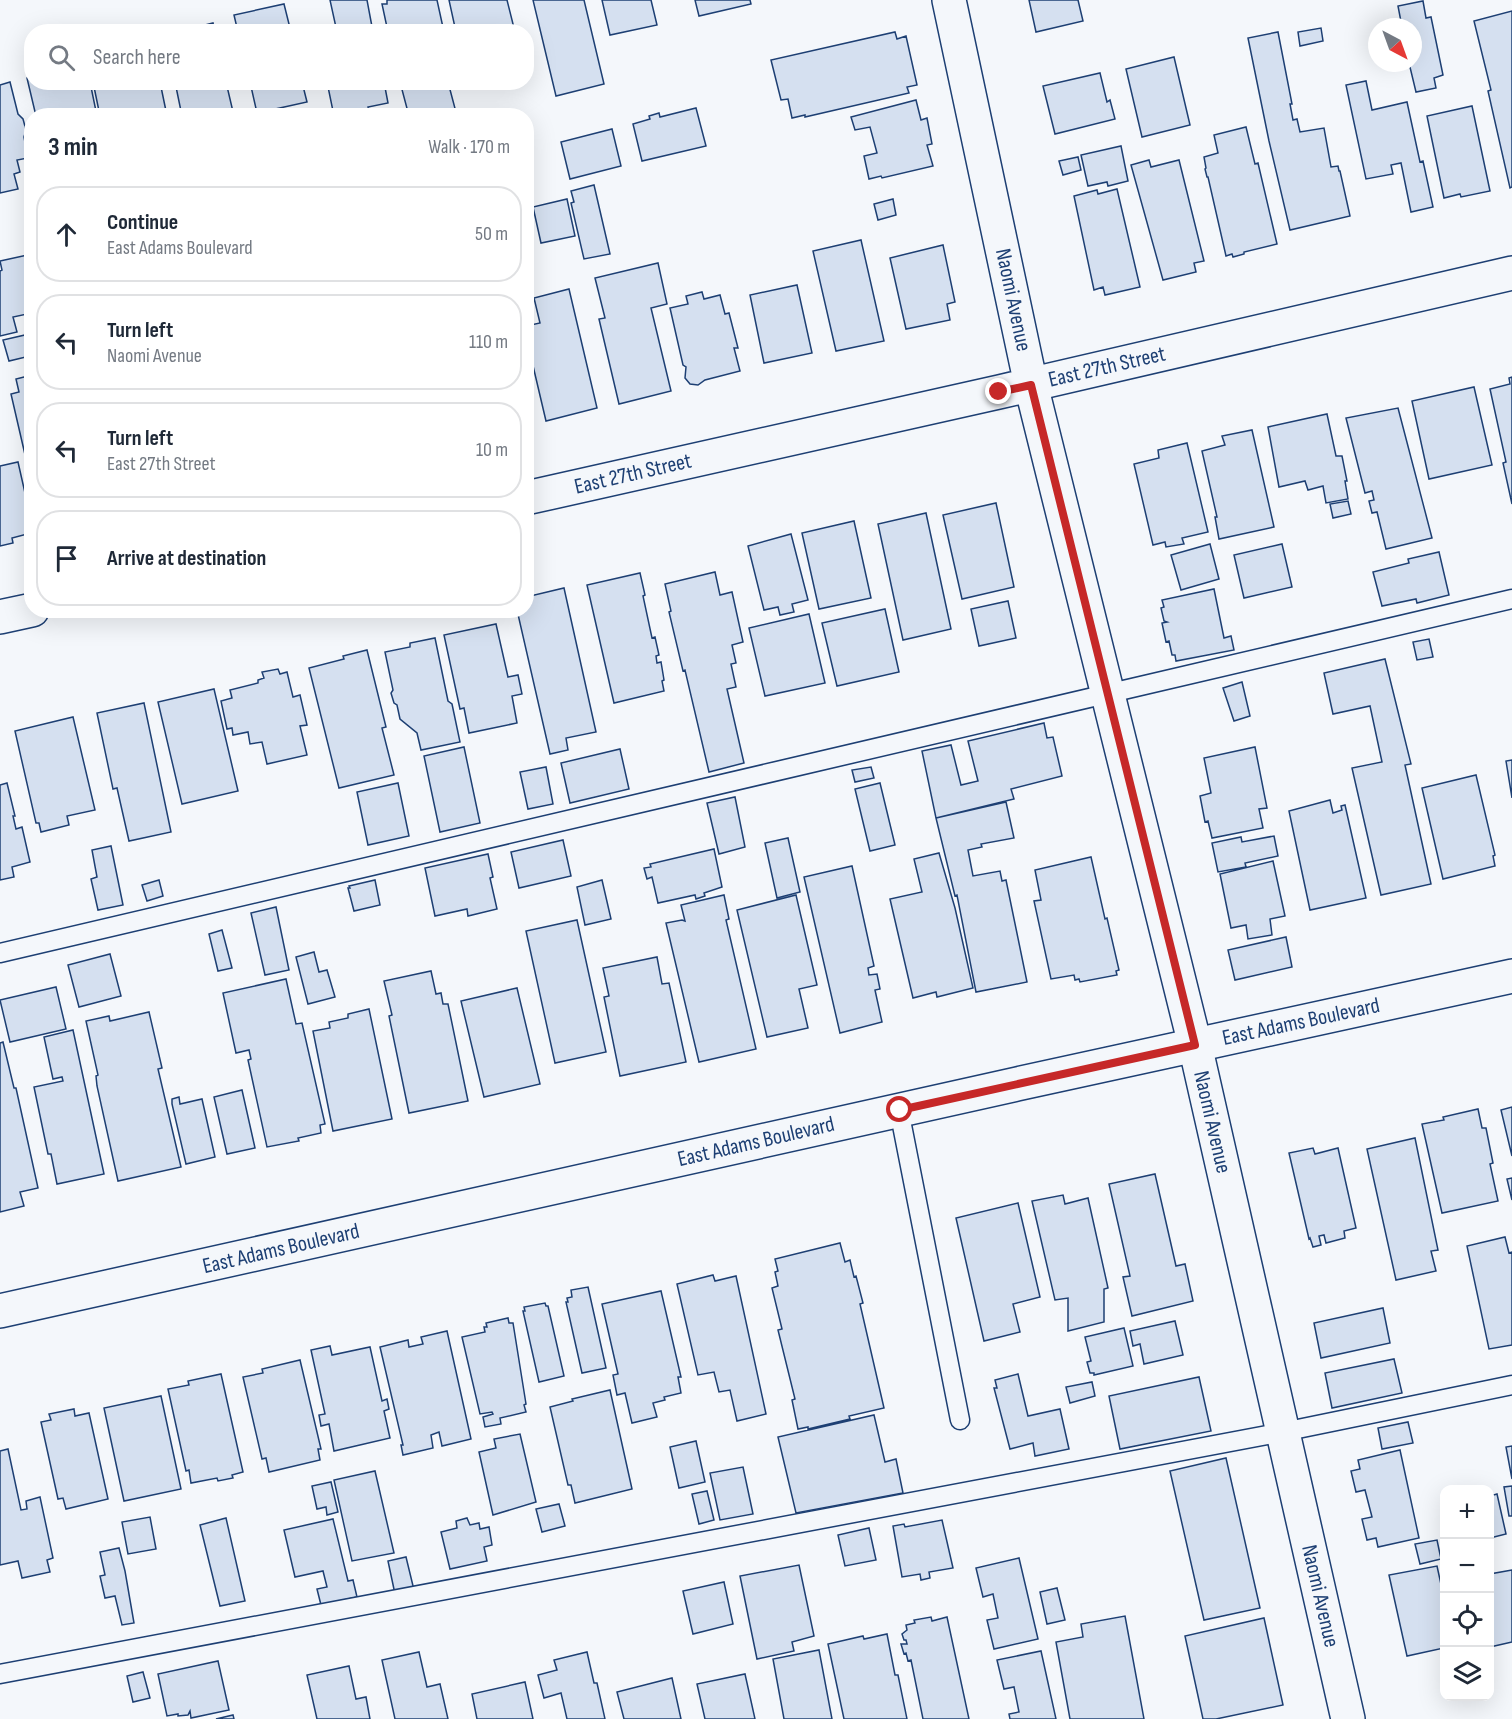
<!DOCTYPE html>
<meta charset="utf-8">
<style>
:root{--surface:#fff;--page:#f2f2f3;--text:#1f2937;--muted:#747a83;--line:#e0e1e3}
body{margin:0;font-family:"Sofia Sans Condensed",sans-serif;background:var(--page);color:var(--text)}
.controls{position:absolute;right:18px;bottom:18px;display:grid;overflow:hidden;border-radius:12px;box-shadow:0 6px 24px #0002}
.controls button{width:54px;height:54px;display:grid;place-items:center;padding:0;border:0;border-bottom:2px solid var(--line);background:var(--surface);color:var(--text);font:30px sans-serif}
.compass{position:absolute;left:1368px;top:18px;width:54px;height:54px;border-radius:50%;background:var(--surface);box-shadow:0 6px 24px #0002;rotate:139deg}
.stop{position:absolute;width:18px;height:18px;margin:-14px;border:4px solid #c62828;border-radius:50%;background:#fff}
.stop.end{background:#c62828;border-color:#fff;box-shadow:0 2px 6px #0008}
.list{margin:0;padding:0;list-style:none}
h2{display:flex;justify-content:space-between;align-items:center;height:78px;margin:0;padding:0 24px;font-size:26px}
h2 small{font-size:20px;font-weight:400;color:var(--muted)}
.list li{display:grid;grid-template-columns:39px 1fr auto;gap:18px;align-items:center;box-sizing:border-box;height:96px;margin:0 12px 12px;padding:0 12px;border:2px solid var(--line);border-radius:24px}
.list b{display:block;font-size:22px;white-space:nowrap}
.list p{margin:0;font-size:20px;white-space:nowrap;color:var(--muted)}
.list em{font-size:20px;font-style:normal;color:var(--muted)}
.icon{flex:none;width:33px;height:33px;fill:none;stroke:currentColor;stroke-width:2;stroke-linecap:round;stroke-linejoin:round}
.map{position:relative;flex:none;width:1512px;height:1719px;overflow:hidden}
.search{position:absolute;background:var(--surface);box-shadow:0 6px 24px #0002;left:24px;top:24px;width:510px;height:66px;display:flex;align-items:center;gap:15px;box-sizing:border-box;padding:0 21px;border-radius:24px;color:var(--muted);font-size:22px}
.panel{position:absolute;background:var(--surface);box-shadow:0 6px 24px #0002;left:24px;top:108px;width:510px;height:510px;border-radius:24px}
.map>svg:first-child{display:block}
.building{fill:#d5e0f0;stroke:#1d3f73;stroke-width:1.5}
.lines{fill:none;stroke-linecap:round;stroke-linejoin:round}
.service-casing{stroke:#1d3f73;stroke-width:21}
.minor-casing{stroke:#1d3f73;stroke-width:36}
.tertiary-casing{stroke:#1d3f73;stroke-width:36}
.service{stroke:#f4f7fb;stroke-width:18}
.minor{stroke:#f4f7fb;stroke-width:33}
.tertiary{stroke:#f4f7fb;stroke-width:33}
.route{stroke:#c62828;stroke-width:8}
.labels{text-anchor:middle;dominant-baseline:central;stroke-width:4.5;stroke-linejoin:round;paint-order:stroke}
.street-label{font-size:22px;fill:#1d3f73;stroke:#f4f7fb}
</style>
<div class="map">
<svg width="1512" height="1719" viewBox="0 0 1512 1719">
<rect width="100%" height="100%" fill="#f4f7fb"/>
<path class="building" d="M330,0h37l6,32h-36z
M387,0h50l7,32h-56l-6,-28h5z
M449,0h58l8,32h-59z
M533,0h51l20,84 -48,12z
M602,0h49l6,25 -47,10z
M695,0h55l1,4 -52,12z
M1029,0h49l5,21 -47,11z
M1423,1l3,17 5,-1 12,58 -9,3 2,10 -20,4 -7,-29h4v-36h-11l-4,-21z
M284,4l7,28h-53l-4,-17z
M1512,11v176l-2,1 -22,-97 3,-1 -17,-69z
M213,23l2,9h-37z
M1321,28l2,13 -23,5 -2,-14z
M895,32l2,7 9,-3 11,49 -10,2 2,6 -104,24v-2l-13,3 -4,-19 -7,1 -10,-40z
M1278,32l14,72h-2l3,16 4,-1 3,13 24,-4 7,39 7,-1 1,5h1l10,45 -60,14 -21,-89 -21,-103z
M1174,57l16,68 -48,12 -16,-68z
M1100,73l7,29 3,-2 5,19 -60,15 -12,-48z
M32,77v5h58l7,34h-61l-9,-38z
M1366,81l6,29 35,-8 13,60 3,-1 10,46 -22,5 -10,-49 -10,2 2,9 -27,5 -20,-94z
M10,82l8,32 5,5 3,11 -2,7 4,21 -11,2 3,12 -6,2 4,15 -18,4v-108z
M93,82h67l6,29 5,-1 2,6h-73z
M175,82h51l8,34h-52z
M250,82h52l5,20 -50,11z
M327,82h57l4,21 -20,4 1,3 -35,6z
M400,82h48l9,34h-48z
M916,100l5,20 6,-2 5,26 -5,1 6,21 -51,12 -1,-2 -12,3 -5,-23 13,-3 -7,-26 -15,3 -4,-13z
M1472,106l18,85 -29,6 -1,-3 -16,4 -17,-82z
M696,108l10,38 -64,15 -9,-37 17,-5 -1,-3 10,-3 1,4z
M1246,127l9,37 3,-1 19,81 -33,8v2l-11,3 -1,-3 -6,2 -18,-79h-1l-2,-8 1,-1 -2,-11 14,-4 -4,-18z
M612,129l9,37 -51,13 -9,-37z
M1121,146l7,35 -20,5 -1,-4 -19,4 -7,-31z
M1078,157l3,13 -18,5 -4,-14z
M1149,160l2,7 28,-7 25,101 -10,2 2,9 -33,8 -32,-115z
M594,185l16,69 -26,5 -13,-56 3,-1 -3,-11z
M1117,189l23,98 -35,8 -2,-8 -9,3 -20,-94 23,-6 1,4z
M567,199l8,37 -34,7 -8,-36z
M893,199l3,16 -18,5 -4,-16z
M861,240l23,101 -48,10 -23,-100z
M943,245l12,57 -8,2 3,16 -44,9 -16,-71z
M32,254v59l-19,4 4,15 -17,4v-65l2,-1 -2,-9z
M658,263l9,41 -16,4 20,83 -52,13 -20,-85 6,-1 -10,-40z
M797,285l15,68 -48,10 -14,-68z
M569,289l28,119 -51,13 -16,-68 -4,-27 14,-3 -6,-25z
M702,292l2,7 16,-4 5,19 4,-1 9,35h-4l6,23 -35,9 -7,5 -8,-1 -5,-6 1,-11 -3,-2 -13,-57 18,-4 -2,-8z
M32,333v19l-5,-18z
M25,335l5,21 -21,5 -6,-21z
M32,375v110l-21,-91 8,-2 -3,-13z
M1512,377v127l-9,-41 3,-1 -16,-73 20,-5 -1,-6z
M526,380l6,24 -3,1 1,5h-4z
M1474,387l18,78 -63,14 -17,-78z
M1398,408l34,130 -46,11 -9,-37 -5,1 -3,-12 5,-1 -2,-9 -7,2 -19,-75z
M1327,414l9,42h6l5,25h-2l3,18 -22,4 -3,-17 -15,4 -3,-9 -26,6 -11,-60z
M1252,430l22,97 -55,12 -4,-22h2l-15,-66 23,-6 -3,-9z
M1187,443l21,89 -26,6 2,6 -18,3 -1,-5 -12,3 -19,-81 25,-6 -1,-8z
M18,462l14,62 -3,2 2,7 -19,5 1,5 -13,3v-80z
M1348,501l3,13 -18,4 -3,-14z
M996,503l18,84 -52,12 -19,-84z
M926,513l25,116 -48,11 -25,-116z
M854,521l17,77 -52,11 -17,-76z
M791,534l17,66 -16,4 2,8 -14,3 -2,-8 -14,3 -16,-64z
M1210,544l9,35 -38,11 -10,-35z
M1282,544l10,43 -48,11 -10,-43z
M1439,552l10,43 -32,8 -1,-4 -34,7 -9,-34 36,-9 -1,-4z
M715,572l5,23 12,-3 11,50 -11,3 4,18 -5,1 5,23 -9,2 17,74 -35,9 -24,-102 -2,1 -14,-59 2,-1 -6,-27z
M640,573l5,22 -2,1 9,42 3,-1 4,18 -3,1 1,7 4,-1 3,18 -2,1 2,10 -50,12 -27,-118z
M564,588l32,144 -30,6 2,12 -18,4 -33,-144h9v-13z
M1214,589l10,49 7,-2 3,14 -58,11 -1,-6h-3l-3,-14 -3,1 -4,-19 5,-1 -3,-1 -3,-13 3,-1 -2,-7z
M1008,601l8,37 -37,8 -8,-37z
M885,609l14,63 -62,14 -15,-63z
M809,614l16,69 -60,13 -16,-68z
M496,624l12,53 10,-2 4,19 -10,2 5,27 -48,10 -5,-25 -4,1 -16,-74z
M435,638l13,63 4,3 8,38 -39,8 -4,-17 -17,-14 -3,-14 -3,-2 -3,-10 2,-3 -8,-38 25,-5v-4z
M1429,639l4,18 -16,3 -4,-18z
M367,650l19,77 -4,1 12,47 -55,13 -30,-120 35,-9 -1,-3z
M1385,659l26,105 -6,1 26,119 -50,11 -29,-127 30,-6 -12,-56 -37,8 -9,-41z
M278,669l2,5 7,-2 6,25 7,-2 7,30 -7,1 7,29 -40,9 -5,-22 -12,2 -2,-12 -15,3 -1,-7 -5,1 -6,-28 11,-3 -2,-8 28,-7v-3l6,-2 -2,-6z
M1242,682l8,34 -16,5 -11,-33z
M214,689l24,102 -56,13 -24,-102z
M144,703l27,129 -42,9 -12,-53 -4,1 -16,-76z
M73,717l22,93 -28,6 2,9 -28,7 -2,-9h-3l-21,-92z
M1044,723l3,15 6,-1 9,39 -51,13 3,10 -78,19 -14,-67 29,-6 10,40 17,-4 -10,-40z
M464,747l16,76 -40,9 -16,-76z
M1255,747l12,61 -8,1 4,19 -51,10 -4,-17 -3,1 -5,-26 11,-3 -7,-35z
M620,749l9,40 -59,14 -9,-40z
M1512,760v38l-6,-37z
M546,767l7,37 -25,5 -8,-37z
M871,767l3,11 -19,4 -3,-12z
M1476,775l19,80 -2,1 2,10 -52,13 -21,-91z
M7,783l8,33h-2l3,13 6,-2 8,35 -18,5 2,10 -14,3v-95z
M398,783l11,53 -41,9 -11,-53z
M880,783l15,62 -25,6 -15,-62z
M735,797l10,50 -26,7 -12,-51z
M1330,800l3,13 9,-3 -1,-4 4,-1 21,93 -56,12 -21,-99z
M1006,802l8,36 -33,6 1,3 -14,3 5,26 27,-5 2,10 4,-1 21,102 -51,10 -19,-97 -2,1 -19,-78z
M1274,836l4,20 -33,7 1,4 -28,5 -6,-29 29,-6 1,5z
M788,838l12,54 -23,6 -12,-55z
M563,840l8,36 -52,12 -8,-36z
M111,846l12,59 -25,5 -7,-31 6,-2 -5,-27z
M714,849l8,38 -18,6 1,3 -9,3 -1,-4 -37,8 -6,-26 -5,2 -3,-11 7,-1 -1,-3z
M939,853l16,55 18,80 -36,9 -1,-5 -23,6 -23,-99 32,-7 -8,-33z
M488,854l5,23 -3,1 7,31 -29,7 -1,-7 -32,7 -10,-48z
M1091,857l14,62 2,-1 12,52 -3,1 1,4 -37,7 -1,-3 -4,1 -1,-5 -23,4 -17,-78 7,-1 -6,-30z
M1273,861l12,55 -15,3 2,16 -24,4 -2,-14 -15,3 -11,-54z
M852,866l22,100 -6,2 1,7 8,-1 3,15 -5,1 7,32 -42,11 -36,-156z
M159,880l4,16 -16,5 -5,-16z
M375,880l5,25 -26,6 -6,-23h2l-1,-2z
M602,880l9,39 -26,6 -8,-38z
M724,895l5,24 -3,1 30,129 -57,13 -33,-139 16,-3 3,1 -4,-16z
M796,895l21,90 -18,4 9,39 -41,9 -30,-127z
M276,907l13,63 -24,5 -14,-62z
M577,920l29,132 -51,11 -29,-132z
M222,930l10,38 -14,3 -9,-37z
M1286,937l6,30 -57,13 -7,-30z
M314,952l5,20 8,-2 8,27 -27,7 -12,-47z
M110,954l11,42 -42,11 -11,-42z
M657,957l5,27 7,-1 17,79 -66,14 -16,-79 5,-1 -6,-28z
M431,971l5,23 5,-1 2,11h5l20,97 -59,12 -20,-97 3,-1 -8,-34z
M286,979l10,45 6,-1 23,101 -5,1 1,8 -23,5 1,3 -32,6 -19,-87 3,-1 -2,-9 -13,3 -13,-60z
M56,987l10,42 -56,13 -10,-42z
M517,988l23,96 -56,13 -23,-96z
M369,1009l23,110 -59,12 -20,-100 17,-3 -1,-6 19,-4v-4z
M149,1012l13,56 -4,1 23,98 -63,14 -21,-95 -1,-10 2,-1 -12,-54 23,-5 1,5z
M73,1030l31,144 -47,10 -6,-30h-3l-14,-67 29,-6 -1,-4 -9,2 -9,-42z
M3,1042l11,46h2l22,100 -18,4 4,14 -24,6v-169z
M242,1090l13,58 -28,6 -13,-57z
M179,1097l1,7 22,-5 13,58 -29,7 -14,-60v-5z
M1512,1107v49l-11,-46z
M1478,1109l4,19h4l7,35 -3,1 8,37 -56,12 -20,-89 22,-4 -1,-3z
M1415,1138l23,112 -7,1 5,20 -40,9 -29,-131z
M1313,1148l2,6 23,-6 18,80 -12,3 1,7 -19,5 -2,-8 -5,1 2,9 -8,2 -3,-9 -1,1 -20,-86z
M1155,1174l21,92 9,-2 8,37 -61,15 -9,-39 7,-1 -21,-92z
M1512,1178v22l-5,-21z
M1063,1195l2,9 23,-6 20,90 -4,1v33l-36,9v-33l-13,2 -23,-99z
M1018,1203l22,94 -27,7 7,28 -36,9 -28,-123z
M1505,1237l4,16 3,-1v93l-23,4 -22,-103z
M840,1243l5,19 5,-2 4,17 2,-1 7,27 -3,1 24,104 -35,8 1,3 -42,10v-2l-10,2 -6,-29 3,-1 -17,-69 4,-1 -10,-41 6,-2 -3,-14 3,-1 -3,-12z
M713,1275l2,6 21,-5 30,138 -29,7 -7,-31 -11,2 -5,-20 -16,3 -21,-91z
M588,1287l18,81 -24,5 -16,-71h2l-1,-4 5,-1 -1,-7z
M661,1291l20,86h-3l3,16 -17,4 1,3 -12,3 4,14 -25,6 -7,-30 -8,2 -4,-20 5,-1 -16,-70z
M545,1303l1,3h2l16,70 -25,6 -16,-71h2l-1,-4z
M1383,1308l7,35 -69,15 -7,-35z
M508,1318l1,5h4l13,81 -2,1 2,7 -26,6 1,6 -16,3 -2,-10 10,-3 -1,-2 -12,2 -18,-77 23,-5 -1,-5h3l-1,-4z
M1175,1321l8,34 -39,9 -4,-20 -7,2 -3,-15z
M1124,1328l9,38 -39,9v-2h-4l-3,-11 4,-1 -6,-24z
M447,1331l24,108 -29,7 -3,-14 -8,3 2,13 -30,7 -2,-10h2l-23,-98 28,-7 1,7 14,-3 -2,-7z
M330,1346l2,9 38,-8 12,54 5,-2 2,10 -5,2 6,27 -56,13 -5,-27 -8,2 -2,-11 6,-1 -14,-64z
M1394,1359l8,34 -70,15 -7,-35z
M300,1360l21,89h-3l2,11 -51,12 -3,-14 -4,1 -19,-82 20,-4 -1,-4z
M221,1374l22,98 -11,3 1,3 -15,3 -1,-3 -26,5 -2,-13 -3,1 -18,-82 21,-4 -1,-4z
M1018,1374l10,42 32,-7 9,40 -34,7 -2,-13 -23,6 -16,-61h3l-2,-8z
M1199,1377l12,54 -91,18 -11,-53z
M1092,1382l3,14 -25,7 -4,-16z
M610,1390l22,99 -57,14 -4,-18h-3l-18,-78 23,-6 -1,-2z
M161,1396l20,93 -57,12 -20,-93z
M74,1409l1,7 14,-3 19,86 -42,10 -3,-11 -5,1 -17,-77 10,-2 -2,-6z
M874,1415l11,47 11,-3 7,34 -107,20 -18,-76z
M1408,1422l5,21 -31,6 -4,-21z
M520,1434l16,68 -43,13 -14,-63 17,-4 -2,-9z
M696,1441l9,41 -26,6 -9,-41z
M1512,1446v33l-6,-32z
M8,1449l13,61 6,-1 -1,-8 14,-4 13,61 -6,2 3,12 -28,6 -4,-17 -18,4v-114z
M1400,1450l19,88 -41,9 -2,-9 -9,2 -5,-21 10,-2 -7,-27 -9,2 -5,-21 9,-2 -2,-9z
M1226,1458l34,150 -56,12 -34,-149z
M743,1467l10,47 -33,6 -10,-47z
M375,1471l19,82 -42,8 -18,-81z
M331,1482l7,30 -11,3 -1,-8 -9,2 -5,-23z
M1512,1486v30h-3l-5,-29z
M707,1491l7,29 -15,4 -7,-30z
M1497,1494l9,40 -16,4v-42z
M559,1504l6,22 -23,6 -6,-23z
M150,1517l6,32 -28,5 -6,-32z
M226,1518l19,83 -25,5 -20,-81z
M467,1518l3,7 9,-2 1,6 9,-2 3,18 -8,2 3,14 -37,8 -9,-37 16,-4 -1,-7z
M333,1519l15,62 5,-1 4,17 -36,8 -4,-16 10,-2 -4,-16 -28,6 -11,-47z
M942,1520l11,48 -24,4 1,6 -9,2 -1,-6 -18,3 -9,-51 11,-2 1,3z
M869,1528l7,32 -31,6 -7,-31z
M1437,1540l4,19 -21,5 -5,-20z
M119,1548l6,23 9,52 -12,2 -7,-29 -10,2 -5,-22 5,-1 -5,-23z
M406,1557l8,33 -19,4 -7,-33z
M1019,1558l19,81 -44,10 -7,-29 11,-2 -5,-24 -10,3 -7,-29z
M799,1565l15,71 -22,6 2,9 -37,8 -17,-83z
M1437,1566l7,32v50l-37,8 -18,-81z
M1512,1570v72l-22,5v-73z
M724,1582l9,42 -40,10 -10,-43z
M1057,1588l8,32 -18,4 -7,-32z
M1125,1616l19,103h-74l-14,-77 27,-5 -2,-13z
M931,1617l1,4 15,-4 22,102h-46l-12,-59 -3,1 -2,-8 -2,1 -3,-10h6l-1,-4h-2l-2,-6 5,-4 -1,-5 9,-2 -1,-3z
M1264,1618l19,87 -67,14h-13l-18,-83z
M887,1634l8,41h3l9,44h-63l-16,-75 35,-8 1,3z
M819,1650l13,69h-48l-11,-60z
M1041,1651l15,68h-46l-1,-5 10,-2 -5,-25 -10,2 -7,-29z
M419,1652l8,35 13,-3 8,35h-53l-13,-59z
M587,1652l7,31h3l8,36h-38l-6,-26 -17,5 -6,-23 19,-5 -3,-10z
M218,1661l11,49 -38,8 -1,-7 -2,4 -10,1v-2l-11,2 -9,-42z
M349,1666l7,33 10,-2 4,22h-53l-10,-44z
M143,1672l7,26 -17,4 -6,-26z
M745,1674l10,45h-50l-8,-35z
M672,1678l9,41h-57l-7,-27z
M525,1682l8,37h-56l-5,-25z
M233,1715l1,4h-18z"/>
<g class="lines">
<g class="service-casing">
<path id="service" d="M0,953l1512,-354
M899,1110l61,310
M0,1674l1283,-242 229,-47"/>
</g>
<g class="minor-casing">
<path id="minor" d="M949,0l82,385 164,660 153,674
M526,498l473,-106 513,-119
M0,617l32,-7"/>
</g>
<g class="tertiary-casing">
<path id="tertiary" d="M0,1311l1017,-227 495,-108"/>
</g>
<use href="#service" class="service"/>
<use href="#minor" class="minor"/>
<use href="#tertiary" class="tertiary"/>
</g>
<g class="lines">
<path class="route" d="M900,1110l295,-65 -164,-660 -32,7"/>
</g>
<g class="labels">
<g class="street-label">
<text transform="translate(1013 300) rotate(78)">Naomi Avenue</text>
<text transform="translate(1107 367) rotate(-13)">East 27th Street</text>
<text transform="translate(633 474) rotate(-13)">East 27th Street</text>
<text transform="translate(1301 1022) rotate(-12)">East Adams Boulevard</text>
<text transform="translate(1212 1122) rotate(77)">Naomi Avenue</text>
<text transform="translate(756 1142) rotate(-13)">East Adams Boulevard</text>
<text transform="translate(281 1249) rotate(-13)">East Adams Boulevard</text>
<text transform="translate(1320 1596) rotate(77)">Naomi Avenue</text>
</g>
</g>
</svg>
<div class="controls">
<button>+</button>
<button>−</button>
<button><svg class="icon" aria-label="locate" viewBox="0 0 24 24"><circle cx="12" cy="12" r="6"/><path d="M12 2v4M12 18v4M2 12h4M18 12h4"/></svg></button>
<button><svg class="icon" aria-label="layers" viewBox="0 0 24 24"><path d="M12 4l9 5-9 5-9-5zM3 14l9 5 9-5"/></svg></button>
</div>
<svg class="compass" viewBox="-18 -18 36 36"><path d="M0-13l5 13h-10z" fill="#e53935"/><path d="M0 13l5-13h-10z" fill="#747a83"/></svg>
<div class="stop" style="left:900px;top:1110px"></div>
<div class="stop end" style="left:999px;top:392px"></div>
<div class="search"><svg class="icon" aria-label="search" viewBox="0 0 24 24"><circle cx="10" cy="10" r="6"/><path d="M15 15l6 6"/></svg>Search here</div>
<section class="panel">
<h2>3 min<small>Walk · 170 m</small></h2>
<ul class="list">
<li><svg class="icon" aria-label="ahead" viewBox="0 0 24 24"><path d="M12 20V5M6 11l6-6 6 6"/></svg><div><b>Continue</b><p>East Adams Boulevard</p></div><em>50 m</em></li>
<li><svg class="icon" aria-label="left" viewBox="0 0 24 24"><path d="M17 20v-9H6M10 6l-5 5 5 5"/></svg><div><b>Turn left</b><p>Naomi Avenue</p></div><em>110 m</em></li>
<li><svg class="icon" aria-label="left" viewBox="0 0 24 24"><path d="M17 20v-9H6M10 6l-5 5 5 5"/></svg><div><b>Turn left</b><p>East 27th Street</p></div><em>10 m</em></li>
<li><svg class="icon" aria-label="arrive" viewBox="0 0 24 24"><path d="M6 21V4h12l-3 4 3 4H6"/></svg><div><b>Arrive at destination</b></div></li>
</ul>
</section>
</div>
